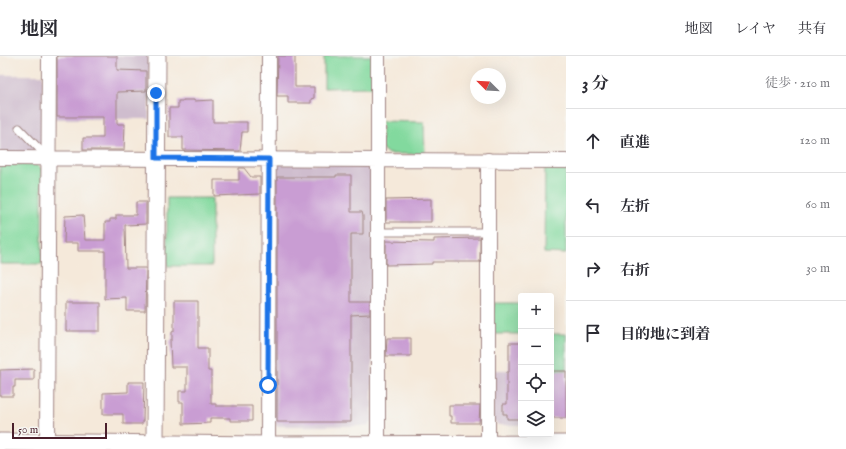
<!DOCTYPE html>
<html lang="ja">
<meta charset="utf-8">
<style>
:root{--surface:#fff;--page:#f2f2f3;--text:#2b2b33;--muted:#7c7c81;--line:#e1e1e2}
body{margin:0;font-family:"IM FELL English","Noto Serif JP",serif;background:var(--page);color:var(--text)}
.controls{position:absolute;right:12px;bottom:12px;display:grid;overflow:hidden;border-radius:4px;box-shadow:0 4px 16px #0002}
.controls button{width:36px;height:36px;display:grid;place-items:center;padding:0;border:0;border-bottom:1px solid var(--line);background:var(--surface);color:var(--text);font:20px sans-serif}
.compass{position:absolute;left:470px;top:12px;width:36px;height:36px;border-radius:50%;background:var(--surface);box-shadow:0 4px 16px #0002;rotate:294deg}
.scale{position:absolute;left:12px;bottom:10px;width:95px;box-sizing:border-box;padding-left:4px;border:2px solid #4a1f2b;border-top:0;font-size:11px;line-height:14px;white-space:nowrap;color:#4a1f2b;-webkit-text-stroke:3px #f6f6f2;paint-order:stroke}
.stop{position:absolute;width:12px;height:12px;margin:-9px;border:3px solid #1a73e8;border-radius:50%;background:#fff}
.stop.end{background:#1a73e8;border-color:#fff;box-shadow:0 1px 4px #0008}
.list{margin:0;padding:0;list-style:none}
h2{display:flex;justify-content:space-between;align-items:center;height:52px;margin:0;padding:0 16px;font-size:17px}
h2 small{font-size:13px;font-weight:400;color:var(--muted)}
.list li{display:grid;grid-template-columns:26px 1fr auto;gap:12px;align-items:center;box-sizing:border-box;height:64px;padding:0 16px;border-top:1px solid var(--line)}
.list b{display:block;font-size:15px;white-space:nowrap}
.list em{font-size:13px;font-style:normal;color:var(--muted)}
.icon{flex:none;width:22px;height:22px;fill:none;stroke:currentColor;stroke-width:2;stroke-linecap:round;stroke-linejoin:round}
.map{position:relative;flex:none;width:566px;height:393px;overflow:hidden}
header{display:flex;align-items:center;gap:24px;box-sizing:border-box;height:56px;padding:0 20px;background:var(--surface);border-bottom:1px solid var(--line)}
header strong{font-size:19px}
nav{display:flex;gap:22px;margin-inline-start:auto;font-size:14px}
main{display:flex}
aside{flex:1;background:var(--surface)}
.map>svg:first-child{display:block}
.industrial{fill:#cfbdce}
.green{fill:#82d99e;stroke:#667c64}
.building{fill:#c99dd3}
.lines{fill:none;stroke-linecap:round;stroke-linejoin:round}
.service-casing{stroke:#a08482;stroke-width:9}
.minor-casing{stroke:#a08482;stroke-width:16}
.tertiary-casing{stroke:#a08482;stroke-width:19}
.service{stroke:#fff;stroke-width:7}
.minor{stroke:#fff;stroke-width:14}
.tertiary{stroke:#fff;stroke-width:17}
.route{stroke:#1a73e8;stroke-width:5}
</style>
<header>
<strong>地図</strong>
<nav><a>地図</a><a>レイヤ</a><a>共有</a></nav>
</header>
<main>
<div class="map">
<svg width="566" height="393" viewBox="0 0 566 393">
<rect width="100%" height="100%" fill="#f6f6f2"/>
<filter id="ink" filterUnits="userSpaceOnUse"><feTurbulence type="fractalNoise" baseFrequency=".025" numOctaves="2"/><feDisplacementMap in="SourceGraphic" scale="8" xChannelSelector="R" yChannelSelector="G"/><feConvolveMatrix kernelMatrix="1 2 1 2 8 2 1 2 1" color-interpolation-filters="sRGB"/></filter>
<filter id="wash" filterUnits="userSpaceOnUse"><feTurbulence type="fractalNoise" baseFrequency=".012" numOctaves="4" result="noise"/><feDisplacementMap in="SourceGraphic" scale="16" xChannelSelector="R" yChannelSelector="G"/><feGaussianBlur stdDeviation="0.9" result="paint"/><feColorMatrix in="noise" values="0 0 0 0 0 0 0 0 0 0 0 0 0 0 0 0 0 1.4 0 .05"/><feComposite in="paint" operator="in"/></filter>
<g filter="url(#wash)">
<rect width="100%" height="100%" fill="#f5e9da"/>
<path class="industrial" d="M53,0h96v63h-97z
M0,19h43v68l-10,11h-33z
M278,108h89l7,6 -2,252 -4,4h-91l-5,-5 1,-251z
M493,314h28v55h-23l-5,-5z"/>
<path class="green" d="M324,0h50v31l-50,1z
M382,65l42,1 1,32h-37l-7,-6z
M0,108h36l6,5v95h-42z
M545,108h21v90l-22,-1z
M167,142h45v68h-45z
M493,247h28v31h-28z
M551,278h15v36h-15z"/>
<g id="blocks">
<path class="building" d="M57,0h60v14l29,1v20l-29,1v32h8l-1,26h-41v-12h20v-21h-46z
M278,0h17v31h19v11l-3,1v4h-23v-7h-11z
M183,44h11v1l19,-1v22h34v10h-5l-2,19 -57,-1v-13h-14v-29h9v-7h5z
M239,112h5l7,9h9v17l-46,2v-16h25z
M336,119h15v37h11l1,4v18h-12v68h19v12l-19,1v107h-74v-245h59z
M431,143v23h-45v-22z
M136,146h10v22l-21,1 1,43h20l-1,43h-18v-13l-22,1v-48h-27v-8h-14l1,-27 18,-1 2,25h20v-18h5v-3h6v-4h20z
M480,182v24h-48v2l-46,1v-24l48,1v-3z
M174,245h24v47h10v23h3v33h5v2h36v15h-22v-3h-20v5l-27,1v-22h-4v-11h8v-24h-16l-1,-27h2v-8l2,-1z
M66,246h34v29h-34z
M387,282h24v18h-25z
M509,287h12v76h-14v-5h-4v-10h4v-32h2z
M34,313v11h-19v7h-2v9h-13v-26z
M551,315h15v47h-15z
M128,326h16l-1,39h-1v3h-19v-10h-20v-21l25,-1z
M449,349h31l-1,18h-28v-7h-2z"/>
</g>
</g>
<g filter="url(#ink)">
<use href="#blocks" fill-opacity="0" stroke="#a08482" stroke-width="1"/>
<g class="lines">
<g class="service-casing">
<path id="service" d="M19,72l29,30
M378,176h110"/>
</g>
<g class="minor-casing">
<path id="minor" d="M378,0v388
M0,102l566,3
M47,386l2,-386
M268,393l1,-393
M488,393v-289"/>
</g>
<g class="tertiary-casing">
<path id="tertiary" d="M0,386l268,3 298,-1
M155,388l2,-388"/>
</g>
<use href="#service" class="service"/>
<use href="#minor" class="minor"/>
<use href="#tertiary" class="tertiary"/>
</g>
</g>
<g class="lines" filter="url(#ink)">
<path class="route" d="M156,37v65l113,1 -1,226"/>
</g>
</svg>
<div class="controls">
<button>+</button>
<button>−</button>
<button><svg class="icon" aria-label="locate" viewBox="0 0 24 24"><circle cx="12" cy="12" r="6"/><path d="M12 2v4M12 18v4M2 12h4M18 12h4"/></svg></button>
<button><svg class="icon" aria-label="layers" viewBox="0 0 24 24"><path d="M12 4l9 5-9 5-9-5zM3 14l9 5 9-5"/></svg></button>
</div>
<svg class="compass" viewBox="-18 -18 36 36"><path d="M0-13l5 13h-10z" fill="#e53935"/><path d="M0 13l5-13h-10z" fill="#7c7c81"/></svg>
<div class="scale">50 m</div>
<div class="stop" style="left:268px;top:329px"></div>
<div class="stop end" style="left:156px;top:37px"></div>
</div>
<aside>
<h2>3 分<small>徒歩 · 210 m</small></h2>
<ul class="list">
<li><svg class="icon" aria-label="ahead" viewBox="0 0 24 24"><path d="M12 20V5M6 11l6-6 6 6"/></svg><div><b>直進</b></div><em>120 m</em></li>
<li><svg class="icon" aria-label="left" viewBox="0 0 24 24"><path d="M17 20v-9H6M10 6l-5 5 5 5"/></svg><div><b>左折</b></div><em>60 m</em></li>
<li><svg class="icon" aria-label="right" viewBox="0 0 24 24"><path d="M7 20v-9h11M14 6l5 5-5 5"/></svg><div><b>右折</b></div><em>30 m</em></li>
<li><svg class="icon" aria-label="arrive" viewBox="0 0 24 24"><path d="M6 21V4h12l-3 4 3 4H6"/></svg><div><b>目的地に到着</b></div></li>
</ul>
</aside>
</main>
